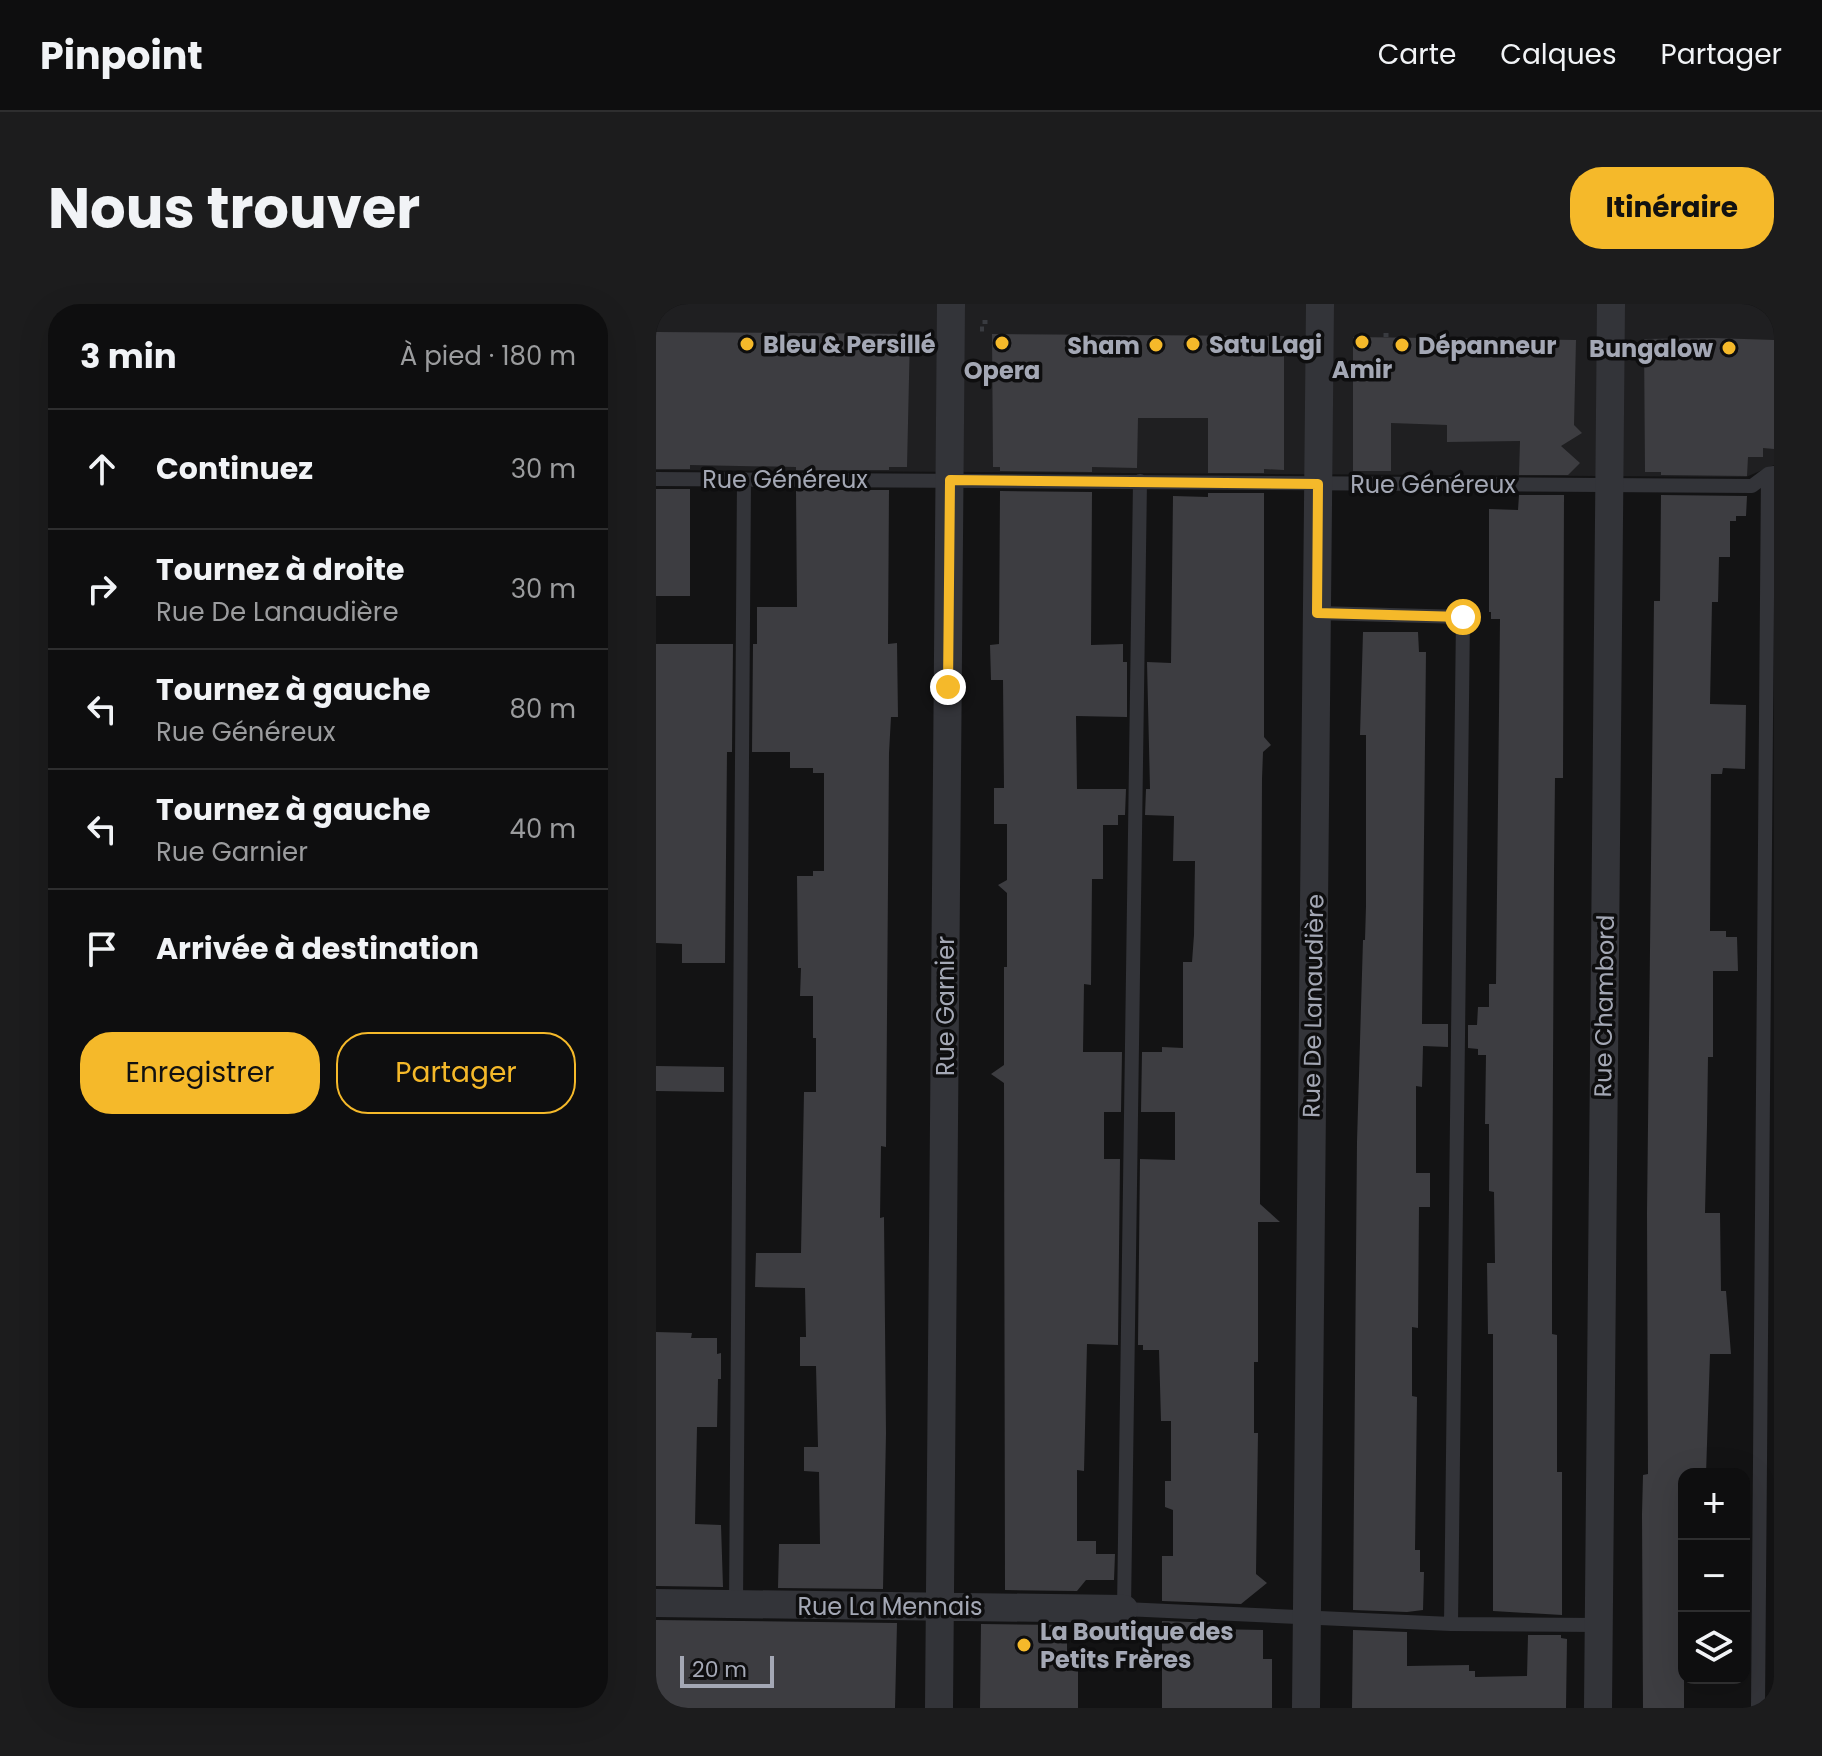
<!DOCTYPE html>
<html lang="fr">
<meta charset="utf-8">
<style>
:root{--surface:#0e0e0f;--page:#1c1c1d;--text:#f1f3f6;--muted:#9b9c9e;--line:#2e2e2f;--accent:#f5b92a}
body{margin:0;font-family:Poppins,sans-serif;background:var(--page);color:var(--text)}
.controls{position:absolute;right:24px;bottom:24px;display:grid;overflow:hidden;border-radius:16px;box-shadow:0 8px 32px #0002}
.controls button{width:72px;height:72px;display:grid;place-items:center;padding:0;border:0;border-bottom:2px solid var(--line);background:var(--surface);color:var(--text);font:40px sans-serif}
.scale{position:absolute;left:24px;bottom:20px;width:94px;box-sizing:border-box;padding-left:8px;border:4px solid #a4a8b5;border-top:0;font-size:22px;line-height:28px;white-space:nowrap;color:#a4a8b5;-webkit-text-stroke:6px #0e0e0f;paint-order:stroke}
.stop{position:absolute;width:24px;height:24px;margin:-18px;border:6px solid #f5b92a;border-radius:50%;background:#fff}
.stop.end{background:#f5b92a;border-color:#fff;box-shadow:0 2px 8px #0008}
.list{margin:0;padding:0;list-style:none}
h2{display:flex;justify-content:space-between;align-items:center;height:104px;margin:0;padding:0 32px;font-size:34px}
h2 small{font-size:26px;font-weight:400;color:var(--muted)}
.list li{display:grid;grid-template-columns:52px 1fr auto;gap:24px;align-items:center;box-sizing:border-box;height:120px;padding:0 32px;border-top:2px solid var(--line)}
.list b{display:block;font-size:30px;white-space:nowrap}
.list p{margin:0;font-size:26px;white-space:nowrap;color:var(--muted)}
.list em{font-size:26px;font-style:normal;color:var(--muted)}
.actions{display:flex;gap:16px;padding:24px 32px}
.actions a{flex:1;padding:18px 0;border:2px solid var(--accent);border-radius:32px;text-align:center;font-size:28px;color:var(--accent)}
.actions .main{background:var(--accent);color:#111}
.icon{flex:none;width:44px;height:44px;fill:none;stroke:currentColor;stroke-width:2;stroke-linecap:round;stroke-linejoin:round}
.map{position:relative;flex:none;width:1118px;height:1404px;overflow:hidden;border-radius:32px}
header{display:flex;align-items:center;gap:48px;box-sizing:border-box;height:112px;padding:0 40px;background:var(--surface);border-bottom:2px solid var(--line)}
header strong{font-size:38px}
nav{display:flex;gap:44px;margin-inline-start:auto;font-size:28px}
.intro{display:flex;align-items:center;justify-content:space-between;box-sizing:border-box;height:192px;padding:0 48px}
h1{margin:0;font-size:56px}
.button{padding:20px 36px;border-radius:32px;background:var(--accent);color:#111;font-size:28px;font-weight:700}
main{display:flex;gap:48px;padding:0 48px}
aside{flex:1;background:var(--surface);border-radius:32px;box-shadow:0 8px 32px #0002}
.map>svg:first-child{display:block}
.built{fill:#1f1f21}
.building{fill:#3d3d41}
.lines{fill:none;stroke-linecap:round;stroke-linejoin:round}
.path{stroke:#393b40;stroke-width:5;stroke-dasharray:4 6;stroke-linecap:butt}
.service{stroke:#333439;stroke-width:14}
.minor{stroke:#333439;stroke-width:28}
.route{stroke:#f5b92a;stroke-width:10}
.poi-dot{fill:#f5b92a;stroke:#0e0e0f;stroke-width:3}
.labels{text-anchor:middle;dominant-baseline:central;stroke-width:7;stroke-linejoin:round;paint-order:stroke}
.poi-label{font-size:24px;font-weight:bold;fill:#a4a8b5;stroke:#0e0e0f;text-anchor:start}
.street-label{font-size:24px;fill:#a4a8b5;stroke:#0e0e0f}
</style>
<header>
<strong>Pinpoint</strong>
<nav><a>Carte</a><a>Calques</a><a>Partager</a></nav>
</header>
<div class="intro"><h1>Nous trouver</h1><a class="button">Itinéraire</a></div>
<main>
<aside>
<h2>3 min<small>À pied · 180 m</small></h2>
<ul class="list">
<li><svg class="icon" aria-label="ahead" viewBox="0 0 24 24"><path d="M12 20V5M6 11l6-6 6 6"/></svg><div><b>Continuez</b></div><em>30 m</em></li>
<li><svg class="icon" aria-label="right" viewBox="0 0 24 24"><path d="M7 20v-9h11M14 6l5 5-5 5"/></svg><div><b>Tournez à droite</b><p>Rue De Lanaudière</p></div><em>30 m</em></li>
<li><svg class="icon" aria-label="left" viewBox="0 0 24 24"><path d="M17 20v-9H6M10 6l-5 5 5 5"/></svg><div><b>Tournez à gauche</b><p>Rue Généreux</p></div><em>80 m</em></li>
<li><svg class="icon" aria-label="left" viewBox="0 0 24 24"><path d="M17 20v-9H6M10 6l-5 5 5 5"/></svg><div><b>Tournez à gauche</b><p>Rue Garnier</p></div><em>40 m</em></li>
<li><svg class="icon" aria-label="arrive" viewBox="0 0 24 24"><path d="M6 21V4h12l-3 4 3 4H6"/></svg><div><b>Arrivée à destination</b></div></li>
</ul>
<div class="actions"><a class="main">Enregistrer</a><a>Partager</a></div>
</aside>
<div class="map">
<svg width="1118" height="1404" viewBox="0 0 1118 1404">
<rect width="100%" height="100%" fill="#131314"/>
<path class="built" d="M0,0h1118v161l-28,12 -1090,-7z"/>
<path class="building" d="M0,28l254,2 -3,133h-18v3h-93v-3l-106,-2v4h-34z
M336,30l292,2v134l-20,-1v4h-56v-55h-70l-1,50 -45,-1v5l-92,-1v-4h-7z
M697,33l223,3 -2,85 8,8 -21,13 19,17 -12,12h-49l1,-34 -73,1v-17l-56,-2v48h-38z
M1057,34l61,2v109l-11,-1v9h-15l-1,19 -86,-1v-3h-16l-1,-133z
M0,185h34v107h-34z
M140,186h93l-1,154 9,-1 1,74h-7l-2,36 -3,394 -5,-1 -1,72 4,-1 2,216 -3,156 -105,-1 1,-44h41l-1,-72 -15,-1v-24h14l-2,-81h-16v-29h6l-1,-49 -50,-1 1,-34h45l3,-161h12v-54h-3v-42h-13l1,-28h-3l-1,-92h16v-5h11v-98h-11v-5h-23v-16h-38l1,-108h4v-37h40z
M344,187l92,1 -1,153 32,-1v18h4v55l-51,-1 1,73h49l-1,26h-7v10h-15v54h-11l-1,106 -7,-1 -1,68h39l-1,60h-17v47h16l-2,186 -31,-1 -3,127 -7,-1v71h19v13h19l-1,26h-28l-9,11 -72,-1 -1,-507 -13,-9 13,-9v-98h3v-74l-9,-8 9,-5v-56h-13v-36h10l-1,-108h-12l-1,-35 9,-1z
M552,189h56v244l7,8 -8,7 -1,27 -2,425 20,18h-22v140h-4v71h4l-2,141 11,9 -26,21 -79,-3v-45h11v-46l-8,-3v-26h6v-60h-10l-2,-71h-16v-5h-5l2,-186 35,1v-48h-34l1,-60h20v-5l21,1v-86h9l2,-27 1,-74h-22l1,-45 -29,-1 1,-26h4l-3,-127 24,1 2,-167 35,1z
M863,191h45l-1,283h-8l-1,93 -2,393v70l5,1v137h5v143l-69,-4v-277h-5l-1,-71h8l-1,-71 -5,-1v-67h-4l1,-69h-8v-6l-10,-1v-23h9l1,-18h11v-23h7l4,-365h-9v-7h-2v-103l29,1z
M1005,191l86,1 -1,20h-10v5h-6v36h-11l-1,45h-6l-2,102 36,1 -1,64 -22,-1 -1,6h-11l-1,157h16v6h11l1,34h-25v86h-5l-1,68 -2,88h15l1,78h5l5,63h-21l-4,120h-22v234h-41l-1,-194 1,-39 5,-1 -1,-261 7,-612h6z
M707,328h55l1,20h7l-4,372h26v23l-25,-1 -1,41 -6,-1v87h14v34h-11l-1,121 -6,-1v69l5,1 -2,153h5v22h4l-1,38 -16,2 -54,-2 4,-468 6,-202h2l1,-34v-171h-6z
M0,340h77l-1,108h-5l-2,211h-43v-19l-26,-1z
M0,762l68,1v25l-68,-1z
M0,1028l36,1 -1,5h26v16l4,-1v26h-3l-1,48h-20l-2,97 26,1 2,62 -67,-1z
M0,1316l241,3 -2,85h-239z
M506,1317l56,2 -7,6 52,1v29h9v49h-110z
M325,1320l86,1v46l11,-1v38h-98z
M697,1326l54,2v34l62,-1v6h6v6l52,-1 1,-41h33v3l6,1 -1,69h-214z"/>
<g class="lines">
<path class="path" d="M324,25h5v-9
M704,33l1,-9
M730,33v-9"/>
<path class="service" d="M0,175l1096,7 16,-12 6,-1
M484,177l-16,1128 327,15 147,1
M661,309l146,4 -12,1007
M80,1301l8,-1126
M1102,1404l10,-1234"/>
<path class="minor" d="M0,1299l468,6
M283,1404l12,-1404
M650,1404l14,-1404
M942,1404l13,-1404"/>
</g>
<g class="lines">
<path class="route" d="M292,383l2,-207 368,4 -1,129 146,4"/>
</g>
<g class="poi-dot">
<circle cx="706" cy="38" r="8"/>
<circle cx="346" cy="39" r="8"/>
<circle cx="91" cy="40" r="8"/>
<circle cx="537" cy="40" r="8"/>
<circle cx="500" cy="41" r="8"/>
<circle cx="746" cy="41" r="8"/>
<circle cx="1073" cy="44" r="8"/>
<circle cx="368" cy="1341" r="8"/>
</g>
<g class="labels">
<g class="poi-label">
<text x="107" y="40">Bleu &amp; Persillé</text>
<text x="553" y="40">Satu Lagi</text>
<text x="484" y="41" text-anchor="end">Sham</text>
<text x="762" y="41">Dépanneur</text>
<text x="1057" y="44" text-anchor="end">Bungalow</text>
<text x="706" y="65" text-anchor="middle">Amir</text>
<text x="346" y="66" text-anchor="middle">Opera</text>
<text x="384" y="1327">La Boutique des<tspan x="384" dy="28">Petits Frères</tspan></text>
</g>
<g class="street-label">
<text x="129" y="175">Rue Généreux</text>
<text x="777" y="180">Rue Généreux</text>
<text transform="translate(289 702) rotate(-90)">Rue Garnier</text>
<text transform="translate(657 702) rotate(-89)">Rue De Lanaudière</text>
<text transform="translate(948 702) rotate(-89)">Rue Chambord</text>
<text x="234" y="1302">Rue La Mennais</text>
</g>
</g>
</svg>
<div class="controls">
<button>+</button>
<button>−</button>
<button><svg class="icon" aria-label="layers" viewBox="0 0 24 24"><path d="M12 4l9 5-9 5-9-5zM3 14l9 5 9-5"/></svg></button>
</div>
<div class="scale">20 m</div>
<div class="stop" style="left:807px;top:313px"></div>
<div class="stop end" style="left:292px;top:383px"></div>
</div>
</main>
